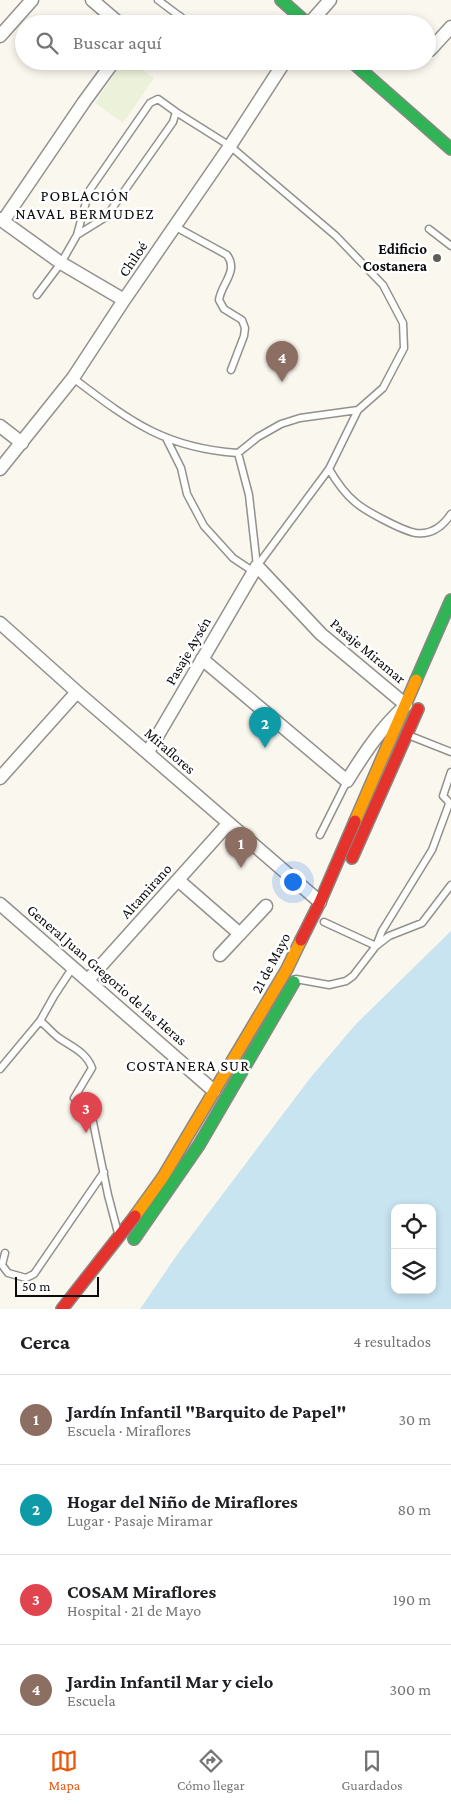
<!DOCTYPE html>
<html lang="es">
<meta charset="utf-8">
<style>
:root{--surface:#fff;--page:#f6f6f6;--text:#202124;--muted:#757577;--line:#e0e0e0;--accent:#ea580c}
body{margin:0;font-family:"Crimson Pro",serif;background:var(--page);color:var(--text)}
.controls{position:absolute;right:15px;bottom:15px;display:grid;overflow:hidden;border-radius:10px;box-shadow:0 2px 8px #0003}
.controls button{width:45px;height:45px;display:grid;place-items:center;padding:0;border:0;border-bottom:1px solid var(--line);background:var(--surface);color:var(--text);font:25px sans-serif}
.scale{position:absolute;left:15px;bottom:12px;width:84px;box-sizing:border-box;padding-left:5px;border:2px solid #0b0b0b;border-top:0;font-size:14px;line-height:18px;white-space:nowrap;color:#0b0b0b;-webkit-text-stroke:4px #fff;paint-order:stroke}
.you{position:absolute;left:292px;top:881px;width:18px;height:18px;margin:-12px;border:4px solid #fff;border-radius:50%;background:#1a73e8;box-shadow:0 0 0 8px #1a73e833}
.badge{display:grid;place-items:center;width:32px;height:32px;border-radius:50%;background:var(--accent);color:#fff;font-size:16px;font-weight:700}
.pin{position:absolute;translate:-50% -41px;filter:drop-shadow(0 1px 2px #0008)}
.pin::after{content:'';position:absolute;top:26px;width:18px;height:15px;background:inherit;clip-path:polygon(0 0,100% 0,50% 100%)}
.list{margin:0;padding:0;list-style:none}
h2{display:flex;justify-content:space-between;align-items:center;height:65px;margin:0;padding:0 20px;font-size:21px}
h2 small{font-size:16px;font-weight:400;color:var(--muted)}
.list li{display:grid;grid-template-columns:32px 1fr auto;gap:15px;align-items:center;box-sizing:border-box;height:90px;padding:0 20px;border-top:1px solid var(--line)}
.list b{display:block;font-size:19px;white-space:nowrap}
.list p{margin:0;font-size:16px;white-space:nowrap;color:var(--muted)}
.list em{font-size:16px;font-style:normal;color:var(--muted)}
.icon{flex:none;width:28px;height:28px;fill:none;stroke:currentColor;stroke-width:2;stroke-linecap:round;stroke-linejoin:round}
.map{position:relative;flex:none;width:451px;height:1309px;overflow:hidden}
.search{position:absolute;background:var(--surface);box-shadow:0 2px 8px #0003;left:15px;right:15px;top:15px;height:55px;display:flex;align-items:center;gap:12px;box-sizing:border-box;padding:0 18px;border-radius:28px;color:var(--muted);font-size:19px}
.sheet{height:425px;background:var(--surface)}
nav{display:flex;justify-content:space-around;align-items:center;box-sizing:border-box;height:70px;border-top:1px solid var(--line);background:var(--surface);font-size:14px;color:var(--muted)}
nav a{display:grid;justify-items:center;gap:2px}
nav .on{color:var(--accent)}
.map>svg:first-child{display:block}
.pitch{fill:#ecf2da}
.water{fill:#c8e4f0;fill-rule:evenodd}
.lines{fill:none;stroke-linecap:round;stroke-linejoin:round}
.lane-casing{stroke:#93918e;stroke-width:9}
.street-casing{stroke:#93918e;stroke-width:15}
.fast-casing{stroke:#898884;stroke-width:14}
.slow-casing{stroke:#898884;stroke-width:14}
.jam-casing{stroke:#898884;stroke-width:14}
.lane{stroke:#fefefd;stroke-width:6}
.street{stroke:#fefefd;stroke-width:12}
.fast{stroke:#30b455;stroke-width:11}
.slow{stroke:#ff9f0a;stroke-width:11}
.jam{stroke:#e5322d;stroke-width:11}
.poi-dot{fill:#5f5e5b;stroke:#fff;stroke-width:2}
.labels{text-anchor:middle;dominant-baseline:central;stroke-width:5;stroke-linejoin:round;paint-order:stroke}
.poi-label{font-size:15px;font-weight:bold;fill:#0b0b0b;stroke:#fff;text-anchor:end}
.street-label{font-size:15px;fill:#0b0b0b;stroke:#fff}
.neighbourhood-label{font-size:16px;letter-spacing:1px;fill:#0b0b0b;stroke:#fff}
</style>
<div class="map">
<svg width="451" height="1309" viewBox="0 0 451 1309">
<rect width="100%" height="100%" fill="#faf7ef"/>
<path class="pitch" d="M123,61h7l24,17 -31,45 -28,-20z"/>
<path class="water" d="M451,931v378h-311l39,-57 132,-175 45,-53zM395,1208h37v82h-37z"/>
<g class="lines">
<g class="lane-casing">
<path id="lane" d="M158,0l32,24
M174,24l6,-8
M185,61h1
M158,99l18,13 -3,10 -67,95 -29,18 12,-44 61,-88z
M176,112l54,34 106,90 47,49 20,38 1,25 -21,40 -25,22 -29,59 -72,97
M174,226l53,29c12,16 -6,29 -8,45l5,9 18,11 3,8 -1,8 -13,34
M429,229l22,17
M37,295l24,-32 16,-28
M73,378c57,43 91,70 165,75l20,-16 23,-13 19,-6 58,-8
M166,438l15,30 6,26 17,32 29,32 21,14
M238,453l11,42 8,71
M329,469c7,12 15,24 26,33 10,9 48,29 61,31 16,2 27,-7 35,-19
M408,735l43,17
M320,835l27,-54
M324,922l52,24 6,-15 50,-81 17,-46 -1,-3 -5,-5 8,-24
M73,967l-19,29 -14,25c7,5 12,12 19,17 13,9 27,14 33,30l-18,30 19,24 15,73 10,38
M296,979l33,6 17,-4 7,-5 23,-30 13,-10 33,-13 29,-38
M0,1069l40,-48
M5,1253l-3,12 6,8 18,5 8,-4 70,-102"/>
</g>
<g class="street-casing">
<path id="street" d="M92,0l28,24
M309,24l21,-24
M0,36l32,-36
M430,50l21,-23
M0,219l61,44 63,37
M3,221l81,-119 30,-41
M0,426l22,17
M0,469l73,-91 51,-78 106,-154 55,-85
M0,623l77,69 243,210
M148,752l109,-186 64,68 85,71c-25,23 -41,47 -59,76l-145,-122
M0,778l77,-86
M178,880l62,54
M0,904l214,187
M220,955l46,-49
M88,980l140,-156"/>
</g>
<g class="fast-casing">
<path id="fast" d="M281,0l27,24
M351,61l100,88
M416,680l35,-80
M134,1239l65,-94 95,-163"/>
</g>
<g class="slow-casing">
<path id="slow" d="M355,821l61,-141
M135,1216l28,-39 124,-208 14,-29"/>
</g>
<g class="jam-casing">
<path id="jam" d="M352,858l66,-149
M301,940l19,-38 35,-81
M62,1309l73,-93"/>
</g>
<use href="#lane" class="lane"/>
<use href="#street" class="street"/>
<use href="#fast" class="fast"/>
<use href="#slow" class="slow"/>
<use href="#jam" class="jam"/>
</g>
<circle class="poi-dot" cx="437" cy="258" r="5"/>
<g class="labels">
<g class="poi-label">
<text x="427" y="249">Edificio<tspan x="427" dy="17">Costanera</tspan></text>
</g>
<g class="street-label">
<text transform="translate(133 259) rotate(-56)">Chiloé</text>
<text transform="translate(188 651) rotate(-60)">Pasaje Aysén</text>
<text transform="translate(368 651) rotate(40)">Pasaje Miramar</text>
<text transform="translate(170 751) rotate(41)">Miraflores</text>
<text transform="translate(146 891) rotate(-48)">Altamirano</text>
<text transform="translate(271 963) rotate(-62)">21 de Mayo</text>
<text transform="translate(107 975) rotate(41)">General Juan Gregorio de las Heras</text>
</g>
<g class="neighbourhood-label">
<text x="85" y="195">POBLACIÓN<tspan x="85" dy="18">NAVAL BERMUDEZ</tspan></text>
<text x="188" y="1065">COSTANERA SUR</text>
</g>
</g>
</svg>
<div class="controls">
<button><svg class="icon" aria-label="locate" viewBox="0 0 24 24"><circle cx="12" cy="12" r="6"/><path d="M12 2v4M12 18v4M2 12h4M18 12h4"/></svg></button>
<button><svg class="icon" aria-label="layers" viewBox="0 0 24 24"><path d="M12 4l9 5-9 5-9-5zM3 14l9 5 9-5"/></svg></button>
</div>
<div class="scale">50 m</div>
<div class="you"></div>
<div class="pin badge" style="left:241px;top:868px;background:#8d6e63">1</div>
<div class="pin badge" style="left:265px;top:748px;background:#0f9aa8">2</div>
<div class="pin badge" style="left:86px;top:1133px;background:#e0444e">3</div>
<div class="pin badge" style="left:282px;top:382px;background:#8d6e63">4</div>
<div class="search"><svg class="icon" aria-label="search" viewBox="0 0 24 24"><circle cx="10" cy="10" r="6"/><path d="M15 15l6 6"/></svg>Buscar aquí</div>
</div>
<section class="sheet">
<h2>Cerca<small>4 resultados</small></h2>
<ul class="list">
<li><span class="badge" style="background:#8d6e63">1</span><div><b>Jardín Infantil &quot;Barquito de Papel&quot;</b><p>Escuela · Miraflores</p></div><em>30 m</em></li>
<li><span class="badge" style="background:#0f9aa8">2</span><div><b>Hogar del Niño de Miraflores</b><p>Lugar · Pasaje Miramar</p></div><em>80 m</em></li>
<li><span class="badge" style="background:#e0444e">3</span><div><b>COSAM Miraflores</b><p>Hospital · 21 de Mayo</p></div><em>190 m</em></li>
<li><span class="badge" style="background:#8d6e63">4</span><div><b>Jardin Infantil Mar y cielo</b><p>Escuela</p></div><em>300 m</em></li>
</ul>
</section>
<nav>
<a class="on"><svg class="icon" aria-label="map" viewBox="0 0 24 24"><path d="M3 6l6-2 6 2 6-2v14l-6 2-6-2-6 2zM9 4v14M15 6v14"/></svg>Mapa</a>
<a><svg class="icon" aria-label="directions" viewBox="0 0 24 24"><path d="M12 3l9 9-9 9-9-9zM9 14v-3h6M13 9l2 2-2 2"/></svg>Cómo llegar</a>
<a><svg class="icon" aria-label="saved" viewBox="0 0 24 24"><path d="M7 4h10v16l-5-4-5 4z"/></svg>Guardados</a>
</nav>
